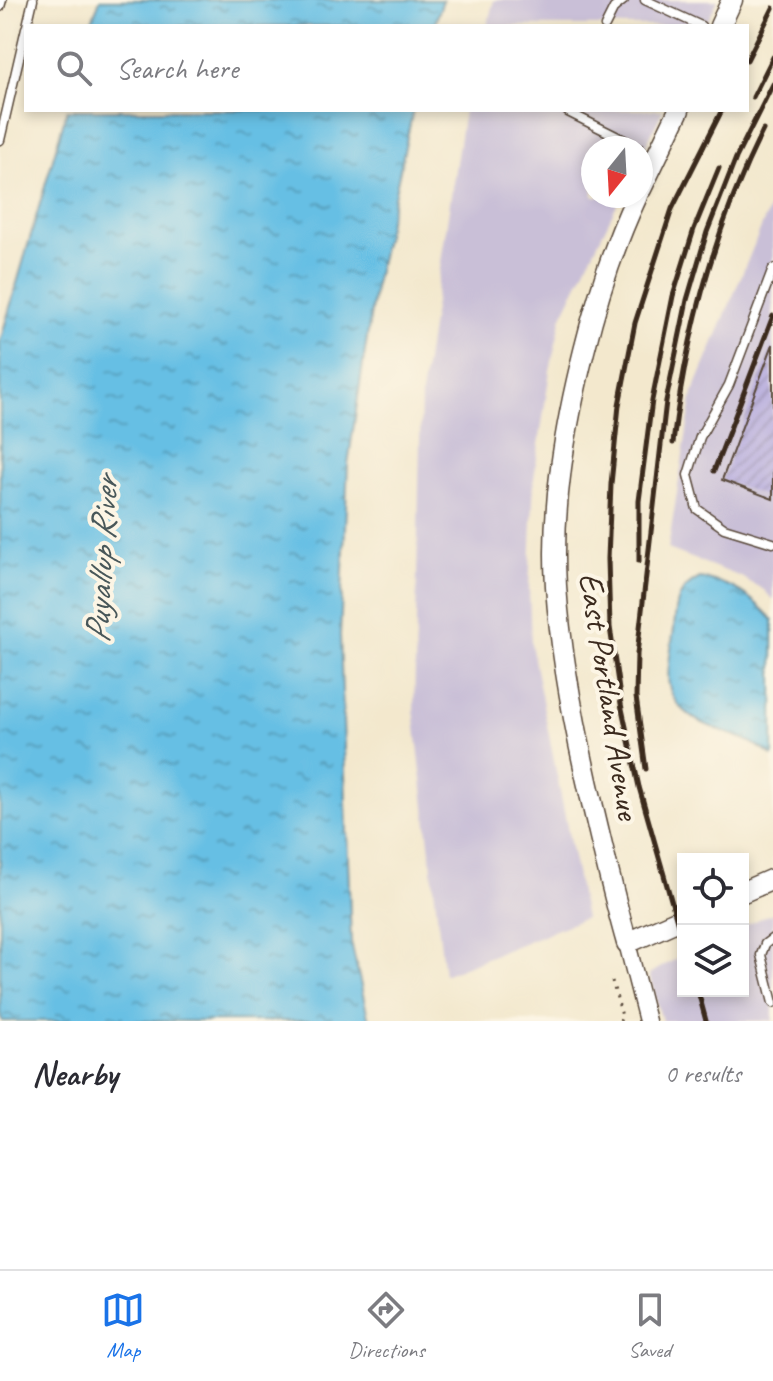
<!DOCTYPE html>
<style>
:root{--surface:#fff;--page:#f2f2f3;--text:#2b2b33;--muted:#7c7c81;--line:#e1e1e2;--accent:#1a73e8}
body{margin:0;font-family:Caveat,sans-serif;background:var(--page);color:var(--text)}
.controls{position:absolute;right:24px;bottom:24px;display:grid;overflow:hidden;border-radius:0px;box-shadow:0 4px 12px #0003}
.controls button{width:72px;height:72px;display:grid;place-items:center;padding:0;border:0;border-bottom:2px solid var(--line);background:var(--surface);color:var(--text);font:40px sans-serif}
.compass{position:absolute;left:581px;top:136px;width:72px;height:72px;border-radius:50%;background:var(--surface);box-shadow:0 4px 12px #0003;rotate:198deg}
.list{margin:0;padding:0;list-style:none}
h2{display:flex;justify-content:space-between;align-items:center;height:104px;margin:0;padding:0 32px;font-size:34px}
h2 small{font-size:26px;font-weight:400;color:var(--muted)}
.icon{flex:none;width:44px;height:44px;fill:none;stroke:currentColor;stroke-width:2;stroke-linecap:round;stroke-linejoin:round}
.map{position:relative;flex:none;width:773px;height:1021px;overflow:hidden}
.search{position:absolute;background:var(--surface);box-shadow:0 4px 12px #0003;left:24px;right:24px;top:24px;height:88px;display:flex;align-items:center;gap:20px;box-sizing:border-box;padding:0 28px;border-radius:0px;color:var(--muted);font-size:30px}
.sheet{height:248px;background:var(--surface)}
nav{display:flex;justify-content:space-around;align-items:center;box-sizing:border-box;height:112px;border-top:2px solid var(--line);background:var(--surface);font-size:22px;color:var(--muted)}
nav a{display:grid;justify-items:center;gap:4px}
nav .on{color:var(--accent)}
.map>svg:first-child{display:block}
.industrial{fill:#c9bfd7}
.water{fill:url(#water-ripples);stroke:#507481;stroke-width:2}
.building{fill:url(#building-hatch)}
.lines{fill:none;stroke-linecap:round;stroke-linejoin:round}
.service-casing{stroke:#574638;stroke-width:11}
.minor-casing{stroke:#574638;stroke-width:19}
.tertiary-casing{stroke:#574638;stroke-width:23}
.path{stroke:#574638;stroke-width:3;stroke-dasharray:2 6;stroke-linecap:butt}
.service{stroke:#fff;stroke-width:8}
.minor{stroke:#fff;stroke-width:16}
.tertiary{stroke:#fff;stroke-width:20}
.rail{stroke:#3b2a1e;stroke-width:5}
.labels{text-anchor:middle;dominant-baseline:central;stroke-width:8;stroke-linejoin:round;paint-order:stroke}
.street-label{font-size:34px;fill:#3b2a1e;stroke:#fcf5e5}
.water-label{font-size:36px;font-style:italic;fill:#485759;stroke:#fcf5e5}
</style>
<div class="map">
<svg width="773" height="1021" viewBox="0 0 773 1021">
<defs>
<pattern id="water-ripples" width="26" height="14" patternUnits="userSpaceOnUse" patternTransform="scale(2)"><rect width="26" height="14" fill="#66bfe4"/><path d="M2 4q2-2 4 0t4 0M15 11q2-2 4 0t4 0" fill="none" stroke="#559bb8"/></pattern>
<pattern id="building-hatch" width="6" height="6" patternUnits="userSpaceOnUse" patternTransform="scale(2)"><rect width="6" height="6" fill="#aca1dd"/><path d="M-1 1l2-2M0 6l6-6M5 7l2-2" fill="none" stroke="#8d83b3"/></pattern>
</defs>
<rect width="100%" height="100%" fill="#fcf5e5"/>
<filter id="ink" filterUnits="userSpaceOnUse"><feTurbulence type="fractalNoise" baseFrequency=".0125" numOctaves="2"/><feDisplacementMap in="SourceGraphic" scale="16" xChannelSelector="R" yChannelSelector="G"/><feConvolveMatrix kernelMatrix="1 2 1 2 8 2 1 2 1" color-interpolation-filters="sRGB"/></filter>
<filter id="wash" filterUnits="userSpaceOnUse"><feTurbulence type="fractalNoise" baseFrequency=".006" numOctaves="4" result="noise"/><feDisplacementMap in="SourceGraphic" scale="32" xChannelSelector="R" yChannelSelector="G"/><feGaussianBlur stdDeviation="1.8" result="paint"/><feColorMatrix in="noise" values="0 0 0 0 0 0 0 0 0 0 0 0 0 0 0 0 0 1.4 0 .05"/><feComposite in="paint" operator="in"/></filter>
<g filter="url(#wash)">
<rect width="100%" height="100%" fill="#f3e8cd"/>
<path class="industrial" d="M494,0h224l-13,26h-218z
M464,110h199l-22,45v-7h-48v48h28l-59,120 -12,54 -16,108 -5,111 2,55 54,274 -141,57 -30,-265 7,-316z
M773,199v401l-9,-10 -23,-13 -73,-28 25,-156z
M773,913v108h-111l-13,-47 34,-19v36h60v-65z"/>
<path class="water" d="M100,0h343l-9,26h-344z
M67,110h346l-38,174 -27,180 -8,171 11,307 18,79h-367l-2,-8v-671z
M700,578c33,5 51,18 73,42v136c-9,-5 -17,-12 -27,-16 -28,-11 -70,-20 -77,-55 -3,-13 3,-42 5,-56 2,-25 2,-39 26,-51z"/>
<g id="blocks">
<path class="building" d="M773,344v155l-51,-19z"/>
</g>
</g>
<g filter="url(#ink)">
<use href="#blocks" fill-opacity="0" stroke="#574638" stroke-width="2"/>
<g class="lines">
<g class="service-casing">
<path id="service" d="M645,0l56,26
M0,7l2,-7
M27,26l6,-26
M605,26l9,-18 10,-8
M568,110v2l72,36
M0,140l26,-112
M773,269l-44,116 -29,52 -12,38 9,34 27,19 49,15
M773,938l-8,6 -4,11 12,48"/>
</g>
<g class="minor-casing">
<path id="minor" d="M627,943l20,78"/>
</g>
<g class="tertiary-casing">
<path id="tertiary" d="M720,26l12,-26
M641,189l38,-79
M637,196c-23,49 -40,102 -53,155 -19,76 -33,156 -28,235 5,74 20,149 37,221 11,46 21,91 34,136l56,-25
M743,892l30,-13"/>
</g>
<path class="path" d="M612,981l10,35 -2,5"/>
<use href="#service" class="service"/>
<use href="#minor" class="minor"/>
<use href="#tertiary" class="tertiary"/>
<path class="rail" d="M747,60l26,-52
M753,97l20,-40
M673,443c13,-107 42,-216 90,-313
M714,471l59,-155
M639,561v-60l13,-101 21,-104 21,-67 25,-61
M646,769l-10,-72 1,-43 29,-253 21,-101 20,-68 29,-74 37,-74
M683,942l-44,-155 -18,-83 -11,-77 -2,-68 3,-75 8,-79 16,-82 37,-114 50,-99
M698,991l8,30"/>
</g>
</g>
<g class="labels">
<g class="street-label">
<text transform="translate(610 696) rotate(81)">East Portland Avenue</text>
</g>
<g class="water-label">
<text transform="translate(101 560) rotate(-87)">Puyallup River</text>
</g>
</g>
</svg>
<div class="controls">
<button><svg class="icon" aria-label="locate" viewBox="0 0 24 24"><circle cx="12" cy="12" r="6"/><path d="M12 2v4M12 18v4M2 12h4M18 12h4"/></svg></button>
<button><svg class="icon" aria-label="layers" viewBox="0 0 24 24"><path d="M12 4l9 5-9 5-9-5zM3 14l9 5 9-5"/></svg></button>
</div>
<svg class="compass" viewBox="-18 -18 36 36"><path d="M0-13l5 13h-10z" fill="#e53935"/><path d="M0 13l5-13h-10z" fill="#7c7c81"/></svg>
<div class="search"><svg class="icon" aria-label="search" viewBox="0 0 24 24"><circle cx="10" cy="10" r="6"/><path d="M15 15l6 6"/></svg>Search here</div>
</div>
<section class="sheet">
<h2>Nearby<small>0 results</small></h2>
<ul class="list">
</ul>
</section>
<nav>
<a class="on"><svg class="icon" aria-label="map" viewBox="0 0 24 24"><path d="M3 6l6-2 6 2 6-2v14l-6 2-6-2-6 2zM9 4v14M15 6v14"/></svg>Map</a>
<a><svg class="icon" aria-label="directions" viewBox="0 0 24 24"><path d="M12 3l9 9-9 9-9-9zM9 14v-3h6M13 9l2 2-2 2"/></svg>Directions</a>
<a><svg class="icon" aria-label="saved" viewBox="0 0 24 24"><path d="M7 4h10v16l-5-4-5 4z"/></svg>Saved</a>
</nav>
